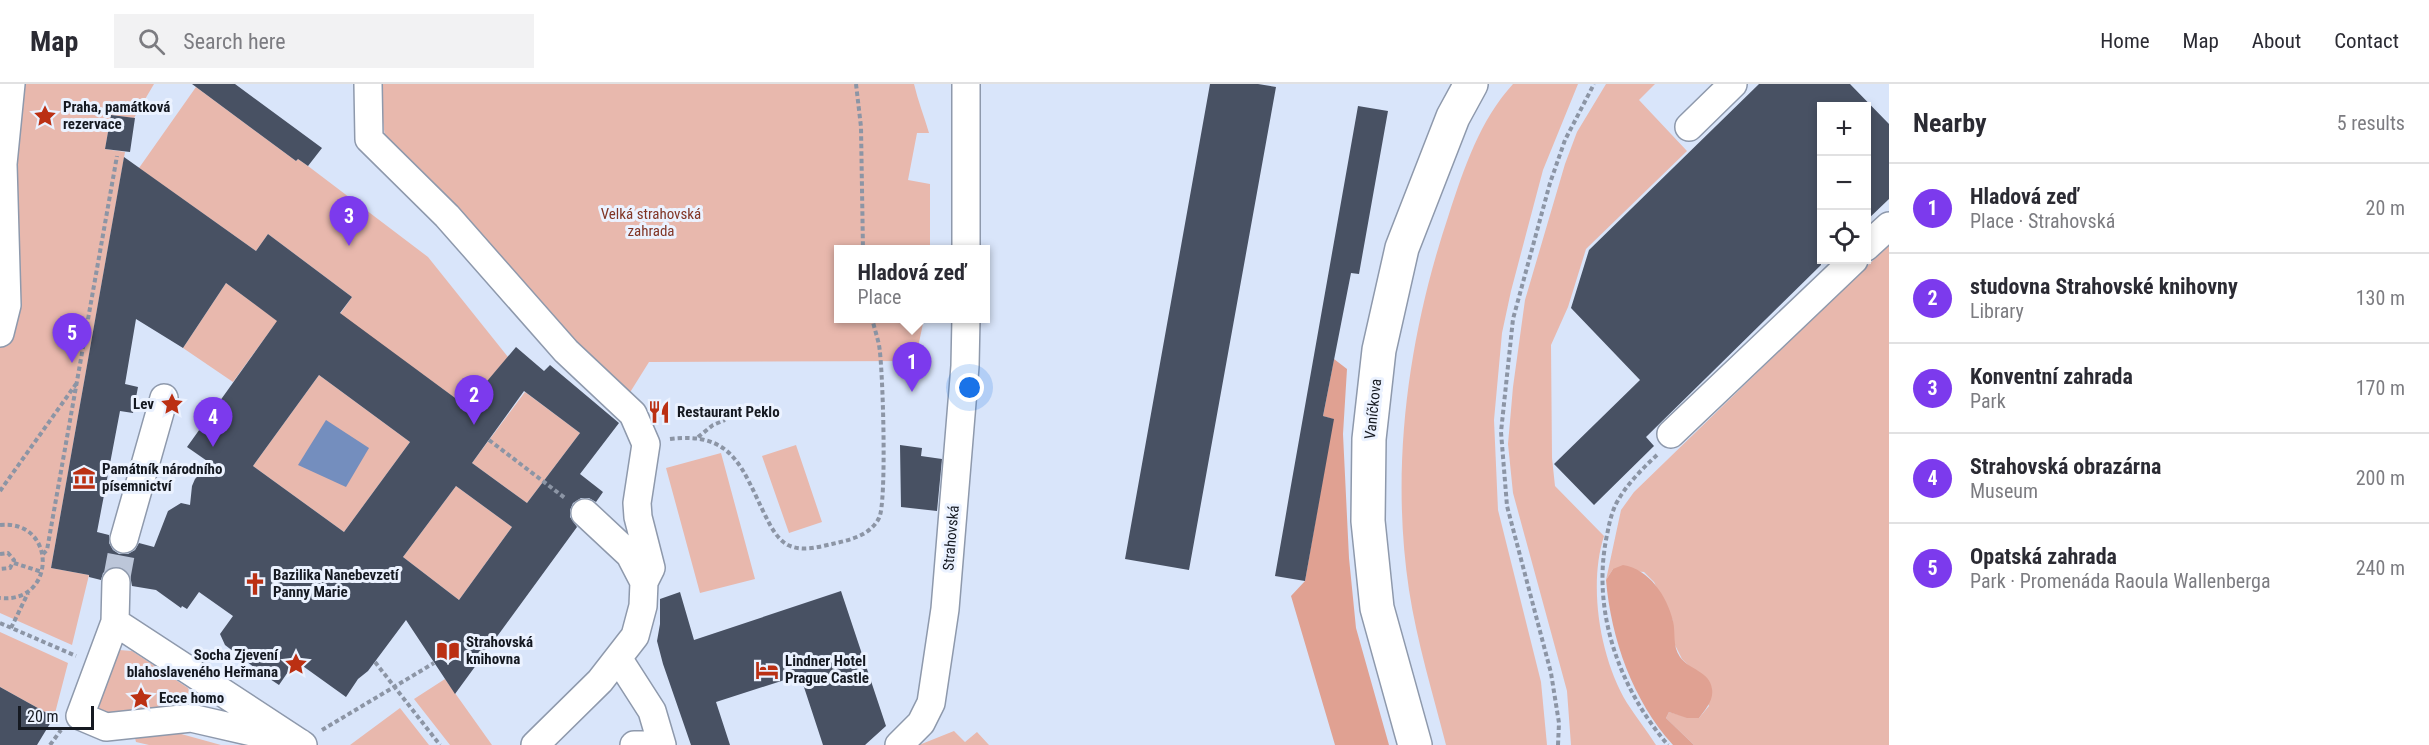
<!DOCTYPE html>
<meta charset="utf-8">
<style>
:root{--surface:#fff;--page:#f2f2f3;--text:#2b2b33;--muted:#7c7c81;--line:#e1e1e2;--accent:#7c3aed}
body{margin:0;font-family:"Roboto Condensed",sans-serif;background:var(--page);color:var(--text)}
.controls{position:absolute;right:18px;top:18px;display:grid;overflow:hidden;border-radius:0px;box-shadow:0 3px 9px #0003}
.controls button{width:54px;height:54px;display:grid;place-items:center;padding:0;border:0;border-bottom:2px solid var(--line);background:var(--surface);color:var(--text);font:30px sans-serif}
.scale{position:absolute;left:18px;bottom:15px;width:76px;box-sizing:border-box;padding-left:6px;border:3px solid #151921;border-top:0;font-size:16px;line-height:21px;white-space:nowrap;color:#151921;-webkit-text-stroke:4px #ebf2ff;paint-order:stroke}
.you{position:absolute;left:970px;top:304px;width:21px;height:21px;margin:-15px;border:4px solid #fff;border-radius:50%;background:#1a73e8;box-shadow:0 0 0 9px #1a73e833}
.badge{display:grid;place-items:center;width:39px;height:39px;border-radius:50%;background:var(--accent);color:#fff;font-size:20px;font-weight:700}
.pin{position:absolute;translate:-50% -50px;filter:drop-shadow(0 2px 3px #0008)}
.pin::after{content:'';position:absolute;top:32px;width:21px;height:18px;background:inherit;clip-path:polygon(0 0,100% 0,50% 100%)}
.popup{position:absolute;left:834px;top:161px;width:156px;height:78px;box-sizing:border-box;display:grid;place-content:center;border-radius:0px;background:var(--surface);filter:drop-shadow(0 2px 4px #0005);font-size:20px;white-space:nowrap;color:var(--muted)}
.popup b{font-size:22px;color:var(--text)}
.popup::after{content:'';position:absolute;left:50%;top:100%;margin-left:-12px;border:12px solid transparent;border-top-color:var(--surface)}
.list{margin:0;padding:0;list-style:none}
h2{display:flex;justify-content:space-between;align-items:center;height:78px;margin:0;padding:0 24px;font-size:26px}
h2 small{font-size:20px;font-weight:400;color:var(--muted)}
.list li{display:grid;grid-template-columns:39px 1fr auto;gap:18px;align-items:center;box-sizing:border-box;height:90px;padding:0 24px;border-top:2px solid var(--line)}
.list b{display:block;font-size:22px;white-space:nowrap}
.list p{margin:0;font-size:20px;white-space:nowrap;color:var(--muted)}
.list em{font-size:20px;font-style:normal;color:var(--muted)}
.icon{flex:none;width:33px;height:33px;fill:none;stroke:currentColor;stroke-width:2;stroke-linecap:round;stroke-linejoin:round}
.map{position:relative;flex:none;width:1889px;height:661px;overflow:hidden}
header{display:flex;align-items:center;gap:36px;box-sizing:border-box;height:84px;padding:0 30px;background:var(--surface);border-bottom:2px solid var(--line)}
header strong{font-size:28px}
nav{display:flex;gap:33px;margin-inline-start:auto;font-size:21px}
.search{width:420px;height:54px;background:var(--page);display:flex;align-items:center;gap:15px;box-sizing:border-box;padding:0 21px;border-radius:0px;color:var(--muted);font-size:22px}
main{display:flex}
aside{flex:1;background:var(--surface)}
.map>svg:first-child{display:block}
.green{fill:#e8b8ad}
.forest{fill:#e0a192}
.water{fill:#748ebe}
.building{fill:#485163;fill-rule:evenodd}
.lines{fill:none;stroke-linecap:round;stroke-linejoin:round}
.minor-tunnel{stroke:#bcc6d9;stroke-width:27;stroke-dasharray:27 14;stroke-linecap:butt}
.minor-casing{stroke:#8e99ac;stroke-width:30}
.major-casing{stroke:#8e99ac;stroke-width:36}
.path{stroke:#8c95a5;stroke-width:4;stroke-dasharray:4.5 3;stroke-linecap:butt}
.minor{stroke:#fff;stroke-width:27}
.major{stroke:#fff;stroke-width:33}
.labels{text-anchor:middle;dominant-baseline:central;stroke-width:6;stroke-linejoin:round;paint-order:stroke}
.poi-label{font-size:15px;font-weight:bold;fill:#151921;stroke:#ebf2ff;text-anchor:start}
.park-label{font-size:15px;fill:#813525;stroke:#ebf2ff}
.street-label{font-size:15px;fill:#151921;stroke:#ebf2ff}
</style>
<header>
<strong>Map</strong>
<div class="search"><svg class="icon" aria-label="search" viewBox="0 0 24 24"><circle cx="10" cy="10" r="6"/><path d="M15 15l6 6"/></svg>Search here</div>
<nav><a>Home</a><a>Map</a><a>About</a><a>Contact</a></nav>
</header>
<main>
<div class="map">
<svg width="1889" height="661" viewBox="0 0 1889 661">
<rect width="100%" height="100%" fill="#d9e5fa"/>
<path class="green" d="M0,0h154l-20,34 -23,-3 -6,34 20,3 -74,416 38,7 -17,70 -72,-32z
M378,0h536c4,17 10,32 15,49h-12l-9,47 22,4v65l-92,1v68l86,1 -9,42 -266,1 -20,32h-10l-234,-257z
M1513,0h65l-35,86 -32,121 -9,42 -8,87 4,90 43,172 6,63h-101c-13,-51 -29,-103 -37,-155 -19,-126 0,-257 40,-376 15,-46 31,-94 64,-130z
M1606,0h49l-16,16 48,51 -101,98 -18,58 -17,38 1,113 3,28 49,50c-16,50 -4,122 23,167 9,14 20,28 29,42h-85l-4,-54 -54,-198 -5,-49 5,-57 12,-87 40,-136 12,-32z
M196,3l100,74 2,-2 10,7 120,91 80,100 -42,49 -126,-92 12,-17 -84,-63 -12,17 -117,-83z
M1889,161v500h-195l-28,-27 3,-6 18,5 12,1 10,-12 -19,-39 -8,-8 -9,-18v-20l-19,-39 -10,-10 -31,-3 -7,11 15,-70 13,-18z
M226,199l53,39 -4,2 -42,58 -50,-34z
M319,291l91,67 -66,90 -91,-66z
M525,308l55,41 -53,70 -55,-40z
M796,361l26,77 -33,11 -27,-77z
M721,369l34,126 -55,14 -34,-125z
M456,402l56,41 -53,73 -56,-43z
M0,548l68,31 -14,54 -54,-30z
M119,566l13,1 56,37 5,14 -10,10 -77,7 -13,-14 17,-49z
M445,595l47,66h-42l-36,-46z
M400,624l29,37h-79z
M954,647l11,11 12,-10 12,13h-70z
M174,648l47,13h-72l-13,-3 -2,-8z"/>
<path class="forest" d="M1334,275l13,10 -4,65 6,124 7,70 33,117h-54l-44,-149 14,-15 28,-162 -10,-3z
M1623,481c26,4 44,31 50,56 3,13 -1,24 7,36 9,13 30,14 32,32 2,11 -7,21 -13,29h-12l-18,-6 -3,6 28,27h-21c-40,-44 -62,-106 -67,-165l7,-11z"/>
<path class="water" d="M326,336l43,28 -23,39 -48,-22z"/>
<path class="building" d="M192,0h43l87,64 -14,18 -10,-7 -2,2z
M1210,0h48l18,3 -87,483 -64,-11z
M1759,0h91l39,40v75l-23,22v-115h-45v159l-175,172 8,9 -60,59 -40,-41 86,-84 -69,-72 18,-58z
M1358,22l30,5 -29,163 -8,-1 -28,143 11,3 -29,162 -30,-5z
M111,31l24,3 -5,34 -25,-3z
M124,73l132,94 12,-17 84,63 -12,16 126,93 50,-59 28,24 6,-6 69,58 -39,51 23,18 -7,10 -7,-4h-8l-8,5 -3,7v7l7,10 -122,167 -49,-74 -38,51 -10,8 -12,18 -46,-33 -4,5 -4,-3 -13,19 -15,-10 -39,-30 -5,-11 13,-18 -34,-24 -12,17 -5,-3 -1,2 -25,-18 -24,-4 -2,-11 -6,-7 -8,-2 -7,2 -6,5 -2,7 -12,-3v-2l-38,-7zM226,199l51,38 -90,126 23,16 -15,16 -3,7 -2,19 -9,-2 -13,8 -14,36 -15,-4 -4,7 -7,4h-9l-6,-4 -4,-7v-8l-12,-3 23,-121 13,2 5,-26 -13,-3 11,-65 47,29zM319,291l91,67 -66,90 -91,-66zM524,307l56,42 -53,70 -55,-40zM456,402l56,41 -53,73 -56,-43z
M900,361l22,3 -1,8 21,3 -5,52 -36,-4z
M841,507l45,135 -21,19h-42l-23,-70 -84,27 14,43h-39l-28,-81 -6,-23 3,-17v-25l20,-7 14,48z
M0,603l54,30 -17,28h-37z"/>
<g class="lines">
<path class="minor-tunnel" d="M116,498l8,-43"/>
<g class="minor-casing">
<path id="minor" d="M368,0l1,55 78,77 119,135 67,63 13,30 -9,59 1,14 13,51 -7,14 -1,24 -8,30 -35,45 -65,64
M966,0v166
M1689,43l44,-43
M1866,163l23,-21
M0,249l7,-28 -4,-141 8,-80
M1671,350l183,-174
M585,429l45,42 14,27
M124,455l40,-141
M115,538l1,-40
M618,574l34,53 10,34
M300,659l-109,-25 -85,9 -26,-11 35,-94 188,123
M634,661h14
M899,661l22,-22 10,-20 14,-94 20,-243 1,-48"/>
</g>
<g class="major-casing">
<path id="major" d="M1415,661l-38,-137 -9,-87 1,-82 10,-89 23,-102 51,-131 18,-33"/>
</g>
<path class="path" d="M856,0l5,43 2,123
M698,353l15,-12 12,-5
M670,355c64,-8 72,30 96,78 5,10 11,22 22,28 14,7 30,2 44,-1 17,-4 38,-8 47,-26 8,-14 4,-152 0,-173 -2,-9 -5,-18 -7,-27
M489,356l76,58
M1657,371c-16,15 -31,30 -41,49 -5,10 -7,21 -9,31 -16,75 12,153 61,210
M0,407l76,-107
M0,441c57,-6 57,79 0,73
M0,470l8,-1 6,7 -4,8 -10,1
M43,470l4,-4 70,-394
M14,479l28,9
M0,539l76,33
M11,544l17,-35
M375,578l65,83
M322,646l112,-67
M50,661l11,-15
M1558,661l1,-22 -8,-50 -44,-167 -6,-74 12,-113 37,-136 15,-43 29,-56"/>
<use href="#minor" class="minor"/>
<use href="#major" class="major"/>
</g>
<defs>
<g id="sight-bare" transform="scale(1.8)"><path d="M0-6L1.8-2.2L6-1.7L2.9 1.2L3.7 5.4L0 3.3L-3.7 5.4L-2.9 1.2L-6-1.7L-1.8-2.2Z" fill="#bb3013" stroke="#ebf2ff" stroke-width="2.5" paint-order="stroke"/></g>
<g id="restaurant-bare" transform="scale(1.8)"><path d="M-5-6h1v4h1v-4h1v4h1v-4h1v5L-1.5 .5V6h-2V.5L-5-1ZM5-6V6H3V1.5H1.5Q1.5-4 5-6Z" fill="#bb3013" stroke="#ebf2ff" stroke-width="2.5" paint-order="stroke"/></g>
<g id="museum-bare" transform="scale(1.8)"><path d="M0-6L6-3V-2H-6V-3ZM-5-1h2V3h-2ZM-1-1h2V3h-2ZM3-1h2V3H3ZM-6 4H6V6H-6Z" fill="#bb3013" stroke="#ebf2ff" stroke-width="2.5" paint-order="stroke"/></g>
<g id="church-bare" transform="scale(1.8)"><path d="M-1.2-6h2.4v3.5h3.3v2.4h-3.3V6h-2.4V-.1h-3.3v-2.4h3.3Z" fill="#bb3013" stroke="#ebf2ff" stroke-width="2.5" paint-order="stroke"/></g>
<g id="library-bare" transform="scale(1.8)"><path d="M-6-4Q-3-5.5-.7-3.5V5Q-3 3-6 4ZM6-4Q3-5.5 .7-3.5V5Q3 3 6 4Z" fill="#bb3013" stroke="#ebf2ff" stroke-width="2.5" paint-order="stroke"/></g>
<g id="hotel-bare" transform="scale(1.8)"><path d="M-6-4.5h1.5V1H6V5H4.5V3h-9V5H-6ZM-4 0a1.8 1.8 0 1 1 3.6 0ZM.5 0V-2.5h3Q6-2.5 6 0Z" fill="#bb3013" stroke="#ebf2ff" stroke-width="2.5" paint-order="stroke"/></g>
</defs>
<g fill-rule="evenodd">
<use href="#sight-bare" x="45" y="32"/>
<use href="#sight-bare" x="172" y="320"/>
<use href="#restaurant-bare" x="659" y="328"/>
<use href="#museum-bare" x="84" y="394"/>
<use href="#church-bare" x="255" y="500"/>
<use href="#library-bare" x="448" y="567"/>
<use href="#sight-bare" x="296" y="580"/>
<use href="#hotel-bare" x="767" y="586"/>
<use href="#sight-bare" x="141" y="614"/>
</g>
<g class="labels">
<g class="poi-label">
<text x="63" y="23">Praha, památková<tspan x="63" dy="17">rezervace</tspan></text>
<text x="154" y="320" text-anchor="end">Lev</text>
<text x="677" y="328">Restaurant Peklo</text>
<text x="102" y="385">Památník národního<tspan x="102" dy="17">písemnictví</tspan></text>
<text x="273" y="491">Bazilika Nanebevzetí<tspan x="273" dy="17">Panny Marie</tspan></text>
<text x="466" y="558">Strahovská<tspan x="466" dy="17">knihovna</tspan></text>
<text x="278" y="571" text-anchor="end">Socha Zjevení<tspan x="278" dy="17">blahoslaveného Heřmana</tspan></text>
<text x="785" y="577">Lindner Hotel<tspan x="785" dy="17">Prague Castle</tspan></text>
<text x="159" y="614">Ecce homo</text>
</g>
<g class="park-label">
<text x="651" y="130">Velká strahovská<tspan x="651" dy="17">zahrada</tspan></text>
</g>
<g class="street-label">
<text transform="translate(1373 325) rotate(-84)">Vaníčkova</text>
<text transform="translate(951 454) rotate(-85)">Strahovská</text>
</g>
</g>
</svg>
<div class="controls">
<button>+</button>
<button>−</button>
<button><svg class="icon" aria-label="locate" viewBox="0 0 24 24"><circle cx="12" cy="12" r="6"/><path d="M12 2v4M12 18v4M2 12h4M18 12h4"/></svg></button>
</div>
<div class="scale">20 m</div>
<div class="you"></div>
<div class="pin badge" style="left:912px;top:308px">1</div>
<div class="popup"><b>Hladová zeď</b>Place</div>
<div class="pin badge" style="left:474px;top:341px">2</div>
<div class="pin badge" style="left:349px;top:162px">3</div>
<div class="pin badge" style="left:213px;top:363px">4</div>
<div class="pin badge" style="left:72px;top:279px">5</div>
</div>
<aside>
<h2>Nearby<small>5 results</small></h2>
<ul class="list">
<li><span class="badge">1</span><div><b>Hladová zeď</b><p>Place · Strahovská</p></div><em>20 m</em></li>
<li><span class="badge">2</span><div><b>studovna Strahovské knihovny</b><p>Library</p></div><em>130 m</em></li>
<li><span class="badge">3</span><div><b>Konventní zahrada</b><p>Park</p></div><em>170 m</em></li>
<li><span class="badge">4</span><div><b>Strahovská obrazárna</b><p>Museum</p></div><em>200 m</em></li>
<li><span class="badge">5</span><div><b>Opatská zahrada</b><p>Park · Promenáda Raoula Wallenberga</p></div><em>240 m</em></li>
</ul>
</aside>
</main>
